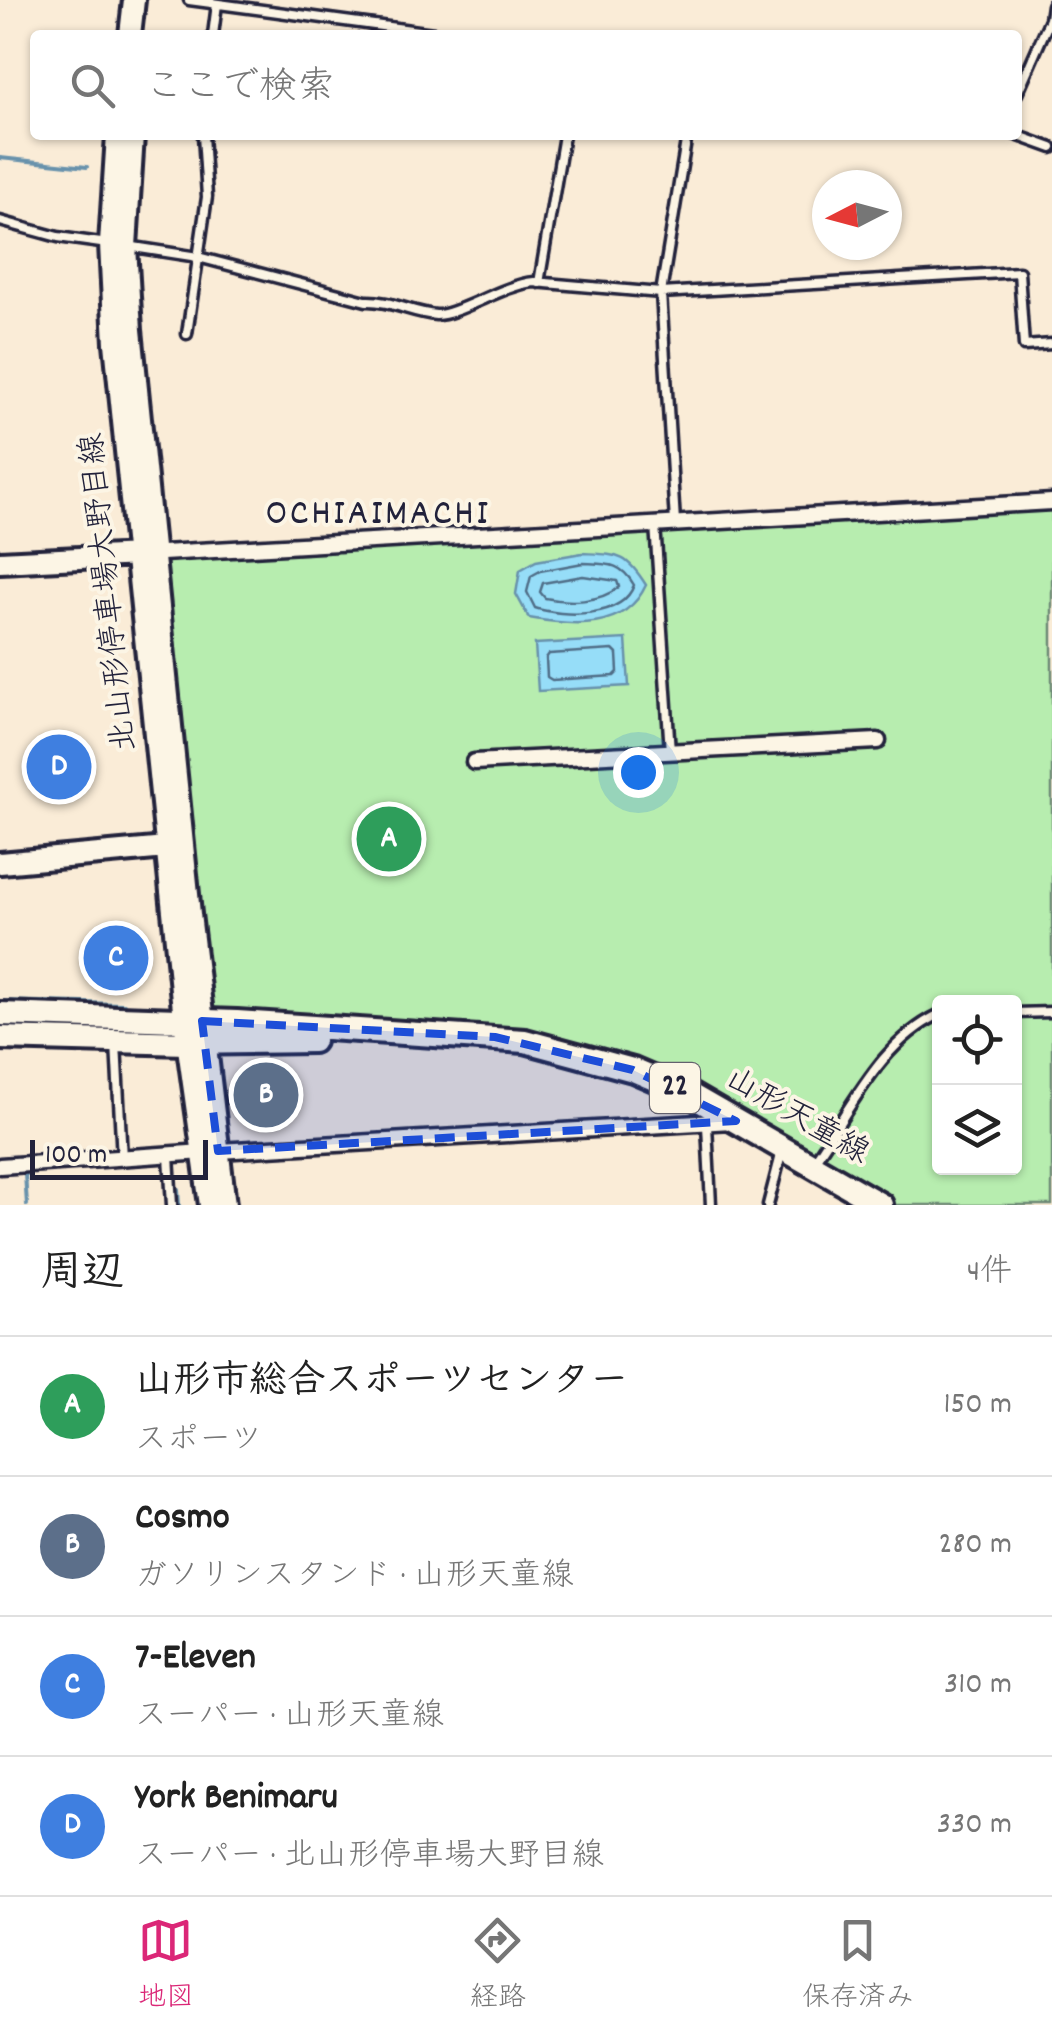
<!DOCTYPE html>
<html lang="ja">
<meta charset="utf-8">
<style>
:root{--surface:#fff;--page:#f6f6f6;--text:#222;--muted:#767676;--line:#e0e0e0;--accent:#db2777}
body{margin:0;font-family:Dekko,"Klee One",sans-serif;background:var(--page);color:var(--text)}
.controls{position:absolute;right:30px;bottom:30px;display:grid;overflow:hidden;border-radius:10px;box-shadow:0 2px 8px #0004}
.controls button{width:90px;height:90px;display:grid;place-items:center;padding:0;border:0;border-bottom:2px solid var(--line);background:var(--surface);color:var(--text);font:50px sans-serif}
.compass{position:absolute;left:812px;top:170px;width:90px;height:90px;border-radius:50%;background:var(--surface);box-shadow:0 2px 8px #0004;rotate:264deg}
.scale{position:absolute;left:30px;bottom:25px;width:178px;box-sizing:border-box;padding-left:10px;border:5px solid #22223b;border-top:0;font-size:28px;line-height:35px;white-space:nowrap;color:#22223b;-webkit-text-stroke:8px #fcf5e5;paint-order:stroke}
.you{position:absolute;left:638px;top:772px;width:35px;height:35px;margin:-25px;border:8px solid #fff;border-radius:50%;background:#1a73e8;box-shadow:0 0 0 15px #1a73e833}
.badge{display:grid;place-items:center;width:65px;height:65px;border-radius:50%;background:var(--accent);color:#fff;font-size:32px;font-weight:700}
.pin{position:absolute;translate:-50% -50%;border:5px solid #fff;box-shadow:0 2px 10px #0006}
.list{margin:0;padding:0;list-style:none}
h2{display:flex;justify-content:space-between;align-items:center;height:130px;margin:0;padding:0 40px;font-size:42px}
h2 small{font-size:32px;font-weight:400;color:var(--muted)}
.list li{display:grid;grid-template-columns:65px 1fr auto;gap:30px;align-items:center;box-sizing:border-box;height:140px;padding:0 40px;border-top:2px solid var(--line)}
.list b{display:block;font-size:38px;white-space:nowrap}
.list p{margin:0;font-size:32px;white-space:nowrap;color:var(--muted)}
.list em{font-size:32px;font-style:normal;color:var(--muted)}
.icon{flex:none;width:55px;height:55px;fill:none;stroke:currentColor;stroke-width:2;stroke-linecap:round;stroke-linejoin:round}
.map{position:relative;flex:none;width:1052px;height:1205px;overflow:hidden}
.search{position:absolute;background:var(--surface);box-shadow:0 2px 8px #0004;left:30px;right:30px;top:30px;height:110px;display:flex;align-items:center;gap:25px;box-sizing:border-box;padding:0 35px;border-radius:10px;color:var(--muted);font-size:38px}
.sheet{height:690px;background:var(--surface)}
nav{display:flex;justify-content:space-around;align-items:center;box-sizing:border-box;height:140px;border-top:2px solid var(--line);background:var(--surface);font-size:28px;color:var(--muted)}
nav a{display:grid;justify-items:center;gap:5px}
nav .on{color:var(--accent)}
.map>svg:first-child{display:block}
.green{fill:#b7edaf;stroke:#6c8875;stroke-width:2.5;fill-rule:evenodd}
.water{fill:#96ddf8;stroke:#6892ac;stroke-width:2.5}
.lines{fill:none;stroke-linecap:round;stroke-linejoin:round}
.shore{stroke:#506d87;stroke-width:2.5}
.stream{stroke:#6892ac;stroke-width:4}
.lane-casing{stroke:#22223b;stroke-width:15}
.street-casing{stroke:#22223b;stroke-width:21}
.secondary-casing{stroke:#22223b;stroke-width:28}
.primary-casing{stroke:#22223b;stroke-width:30}
.lane{stroke:#fcf5e5;stroke-width:8}
.street{stroke:#fcf5e5;stroke-width:14}
.secondary{stroke:#fcf5e5;stroke-width:20}
.primary{stroke:#fcf5e5;stroke-width:22}
.marked{fill:#1d4ed8;fill-opacity:0.2;stroke:#1d4ed8;stroke-width:8;stroke-dasharray:20 12;stroke-linejoin:round}
.labels{text-anchor:middle;dominant-baseline:central;stroke-width:8;stroke-linejoin:round;paint-order:stroke}
.shield{fill:#fcf5e5;stroke:#63616e;stroke-width:2.5}
.shield-label{font-size:30px;font-weight:bold;fill:#22223b}
.street-label{font-size:32px;fill:#22223b;stroke:#fcf5e5}
.quarter-label{font-size:38px;letter-spacing:2.5px;fill:#22223b;stroke:#fcf5e5}
</style>
<div class="map">
<svg width="1052" height="1205" viewBox="0 0 1052 1205">
<rect width="100%" height="100%" fill="#faecd7"/>
<filter id="ink" filterUnits="userSpaceOnUse"><feTurbulence type="fractalNoise" baseFrequency=".01" numOctaves="2"/><feDisplacementMap in="SourceGraphic" scale="20" xChannelSelector="R" yChannelSelector="G"/><feConvolveMatrix kernelMatrix="1 2 1 2 8 2 1 2 1" color-interpolation-filters="sRGB"/></filter>
<g filter="url(#ink)">
<path class="green" d="M1052,502v703h-158l-318,-152 -374,-32 -46,-468zM940,1002h74v166h-74z"/>
<path class="water" d="M582,553c37,2 44,0 64,32 -21,46 -74,41 -117,33l-13,-24 4,-24 16,-9z
M626,639l3,47 -91,5 -3,-47z"/>
<g class="lines">
<path class="shore" d="M583,563c25,1 38,-1 51,22 -12,34 -71,32 -99,23l-8,-16 4,-16 9,-5z
M583,576l34,5 2,6c-20,16 -50,16 -74,11l-5,-6 3,-9z
M613,650l4,4 1,18 -4,4 -62,4 -5,-3 -1,-19 3,-4z"/>
<path class="stream" d="M0,158l87,9
M0,1001l124,3
M25,1174l2,31
M178,1189l1,16"/>
<g class="lane-casing">
<path id="lane" d="M189,0l259,35
M213,35l4,-31
M1017,94l33,-75 2,-14
M1016,135l36,13
M0,221l58,16 50,7
M127,246l71,11 168,44c24,-1 46,12 70,14 20,1 67,-30 98,-33l127,11 358,-21 5,74 28,-2
M539,283l25,-148
M187,334l20,-137 -4,-62
M675,522l-14,-229 26,-158
M655,524l15,228
M1014,1013l38,-1
M116,1043l6,116
M707,1125l4,80
M169,1156l3,49
M815,1160c36,-51 65,-118 125,-146
M768,1205l14,-54"/>
</g>
<g class="street-casing">
<path id="street" d="M145,554l907,-52
M474,762l404,-21
M218,1151l514,-30
M0,1166l204,-14"/>
</g>
<g class="secondary-casing">
<path id="secondary" d="M130,35l4,-35
M117,135l-7,109 5,99 69,676 26,186
M133,135l-7,111 5,84 59,584 35,291
M0,562l139,-7
M0,863l166,-15"/>
</g>
<g class="primary-casing">
<path id="primary" d="M0,1014l237,8 288,19 108,29 54,23 194,112
M0,1038l187,5 126,-2"/>
</g>
<use href="#lane" class="lane"/>
<use href="#street" class="street"/>
<use href="#secondary" class="secondary"/>
<use href="#primary" class="primary"/>
</g>
</g>
<path class="marked" d="M202,1021l293,16 138,33 103,51 -518,30z"/>
<g class="labels">
<rect class="shield" x="650" y="1063" width="50" height="50" rx="8"/>
<g class="shield-label">
<text x="675" y="1088">22</text>
</g>
<g class="street-label">
<text transform="translate(111 592) rotate(-96)">北山形停車場大野目線</text>
<text transform="translate(796 1118) rotate(30)">山形天童線</text>
</g>
<g class="quarter-label">
<text x="378" y="515">OCHIAIMACHI</text>
</g>
</g>
</svg>
<div class="controls">
<button><svg class="icon" aria-label="locate" viewBox="0 0 24 24"><circle cx="12" cy="12" r="6"/><path d="M12 2v4M12 18v4M2 12h4M18 12h4"/></svg></button>
<button><svg class="icon" aria-label="layers" viewBox="0 0 24 24"><path d="M12 4l9 5-9 5-9-5zM3 14l9 5 9-5"/></svg></button>
</div>
<svg class="compass" viewBox="-18 -18 36 36"><path d="M0-13l5 13h-10z" fill="#e53935"/><path d="M0 13l5-13h-10z" fill="#767676"/></svg>
<div class="scale">100 m</div>
<div class="you"></div>
<div class="pin badge" style="left:389px;top:839px;background:#2e9e5b">A</div>
<div class="pin badge" style="left:266px;top:1095px;background:#5c6f8a">B</div>
<div class="pin badge" style="left:116px;top:958px;background:#3f7fe0">C</div>
<div class="pin badge" style="left:59px;top:767px;background:#3f7fe0">D</div>
<div class="search"><svg class="icon" aria-label="search" viewBox="0 0 24 24"><circle cx="10" cy="10" r="6"/><path d="M15 15l6 6"/></svg>ここで検索</div>
</div>
<section class="sheet">
<h2>周辺<small>4件</small></h2>
<ul class="list">
<li><span class="badge" style="background:#2e9e5b">A</span><div><b>山形市総合スポーツセンター</b><p>スポーツ</p></div><em>150 m</em></li>
<li><span class="badge" style="background:#5c6f8a">B</span><div><b>Cosmo</b><p>ガソリンスタンド · 山形天童線</p></div><em>280 m</em></li>
<li><span class="badge" style="background:#3f7fe0">C</span><div><b>7-Eleven</b><p>スーパー · 山形天童線</p></div><em>310 m</em></li>
<li><span class="badge" style="background:#3f7fe0">D</span><div><b>York Benimaru</b><p>スーパー · 北山形停車場大野目線</p></div><em>330 m</em></li>
</ul>
</section>
<nav>
<a class="on"><svg class="icon" aria-label="map" viewBox="0 0 24 24"><path d="M3 6l6-2 6 2 6-2v14l-6 2-6-2-6 2zM9 4v14M15 6v14"/></svg>地図</a>
<a><svg class="icon" aria-label="directions" viewBox="0 0 24 24"><path d="M12 3l9 9-9 9-9-9zM9 14v-3h6M13 9l2 2-2 2"/></svg>経路</a>
<a><svg class="icon" aria-label="saved" viewBox="0 0 24 24"><path d="M7 4h10v16l-5-4-5 4z"/></svg>保存済み</a>
</nav>
